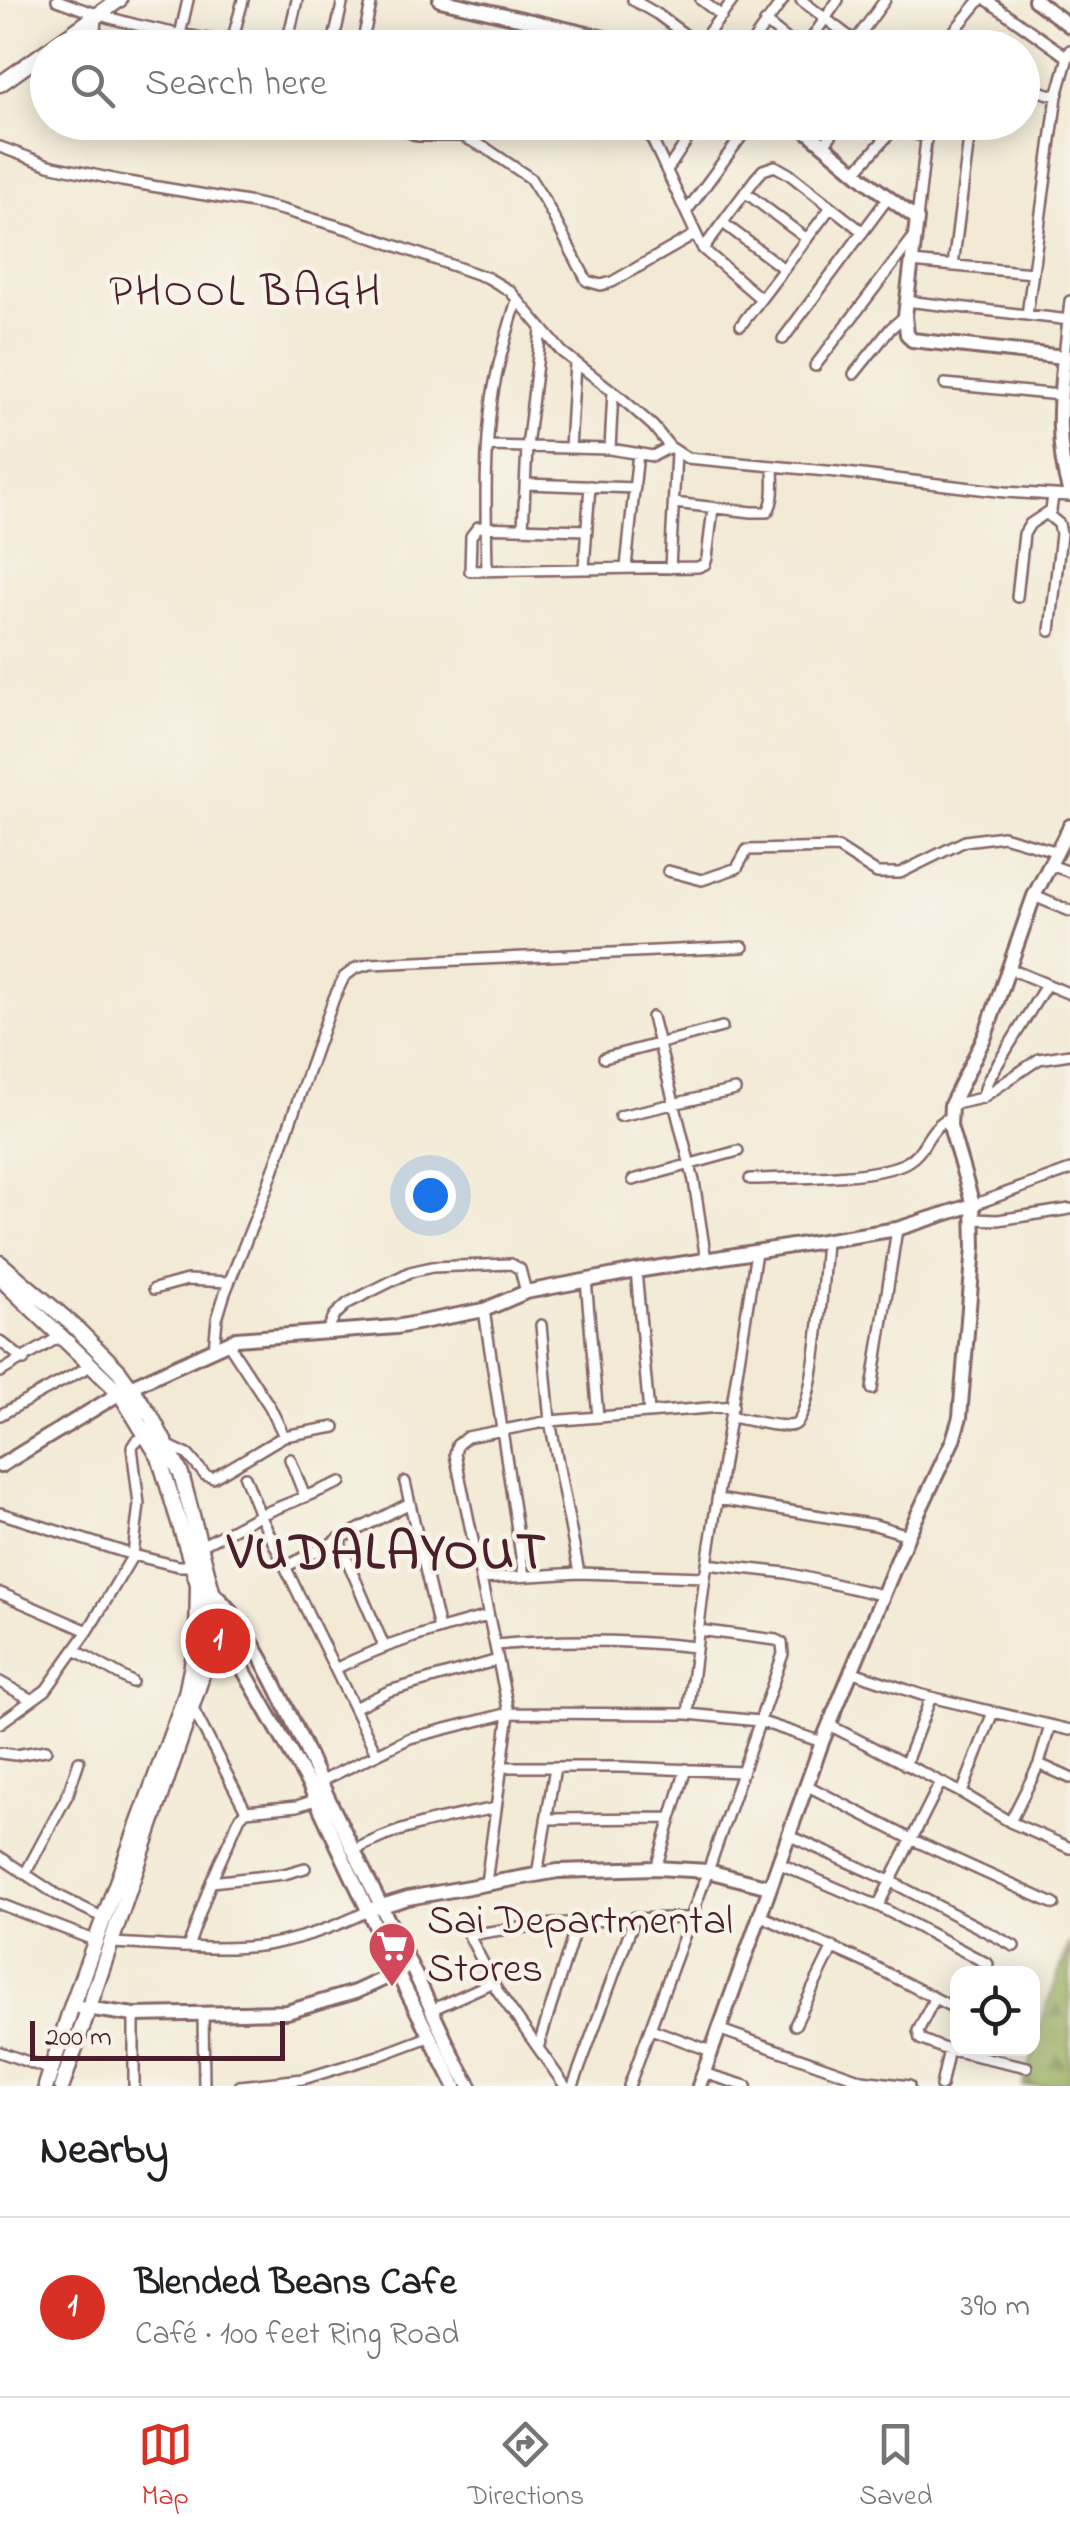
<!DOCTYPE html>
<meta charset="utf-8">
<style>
:root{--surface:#fff;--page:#f2f2f2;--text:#202124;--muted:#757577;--line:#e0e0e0;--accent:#d93025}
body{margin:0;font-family:"Indie Flower",sans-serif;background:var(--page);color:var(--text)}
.controls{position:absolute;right:30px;bottom:30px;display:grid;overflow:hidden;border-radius:20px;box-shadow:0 5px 25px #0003}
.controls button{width:90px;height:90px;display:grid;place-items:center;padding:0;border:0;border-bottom:2px solid var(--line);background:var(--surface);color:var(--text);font:50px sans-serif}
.scale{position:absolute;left:30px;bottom:25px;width:255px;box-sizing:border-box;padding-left:10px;border:5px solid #4a1f2b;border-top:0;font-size:28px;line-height:35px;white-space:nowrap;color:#4a1f2b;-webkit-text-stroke:8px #f7f3e8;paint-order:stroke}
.you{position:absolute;left:430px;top:1195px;width:35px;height:35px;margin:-25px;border:8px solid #fff;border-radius:50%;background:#1a73e8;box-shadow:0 0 0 15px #1a73e833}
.badge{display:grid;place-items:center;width:65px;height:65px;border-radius:50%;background:var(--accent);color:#fff;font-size:32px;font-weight:700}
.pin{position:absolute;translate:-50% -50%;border:5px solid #fff;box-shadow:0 2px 10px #0006}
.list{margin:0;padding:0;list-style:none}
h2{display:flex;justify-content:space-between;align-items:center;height:130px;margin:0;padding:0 40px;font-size:42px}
h2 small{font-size:32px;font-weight:400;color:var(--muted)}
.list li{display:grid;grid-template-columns:65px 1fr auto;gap:30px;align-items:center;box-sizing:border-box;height:180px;padding:0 40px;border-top:2px solid var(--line)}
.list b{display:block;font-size:38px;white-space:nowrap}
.list p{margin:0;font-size:32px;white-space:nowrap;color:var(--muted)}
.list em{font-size:32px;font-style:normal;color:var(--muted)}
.icon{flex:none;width:55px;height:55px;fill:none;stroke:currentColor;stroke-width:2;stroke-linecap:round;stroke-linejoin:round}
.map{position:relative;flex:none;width:1070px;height:2086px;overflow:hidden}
.search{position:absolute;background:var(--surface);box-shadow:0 5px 25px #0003;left:30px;right:30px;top:30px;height:110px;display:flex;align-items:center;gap:25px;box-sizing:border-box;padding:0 35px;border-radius:55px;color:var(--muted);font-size:38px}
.sheet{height:310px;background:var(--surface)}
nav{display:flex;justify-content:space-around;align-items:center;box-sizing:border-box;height:140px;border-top:2px solid var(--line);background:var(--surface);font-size:28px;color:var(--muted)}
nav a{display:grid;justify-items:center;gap:5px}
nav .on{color:var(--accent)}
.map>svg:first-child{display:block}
.forest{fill:url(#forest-firs);stroke:#706645;stroke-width:2.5}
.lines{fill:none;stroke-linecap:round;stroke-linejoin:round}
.street-casing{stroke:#856666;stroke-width:14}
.secondary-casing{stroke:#856666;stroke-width:18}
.primary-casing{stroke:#856666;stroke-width:19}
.street{stroke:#fff;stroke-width:9}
.secondary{stroke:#fff;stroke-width:12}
.primary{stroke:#fff;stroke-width:14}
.labels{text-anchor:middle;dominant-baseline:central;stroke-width:9;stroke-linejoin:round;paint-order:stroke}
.poi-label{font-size:42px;fill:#4a1f2b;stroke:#f7f3e8;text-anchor:start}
.neighbourhood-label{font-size:45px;letter-spacing:2.5px;fill:#4a1f2b;stroke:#f7f3e8}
.district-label{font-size:52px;font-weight:bold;letter-spacing:2.5px;fill:#4a1f2b;stroke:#f7f3e8}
</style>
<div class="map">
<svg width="1070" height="2086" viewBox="0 0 1070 2086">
<defs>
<pattern id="forest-firs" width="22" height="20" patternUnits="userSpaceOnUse" patternTransform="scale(2.5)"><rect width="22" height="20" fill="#96ad5f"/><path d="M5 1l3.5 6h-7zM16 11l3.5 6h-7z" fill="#7c8c4f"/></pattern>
</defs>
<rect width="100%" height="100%" fill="#f7f3e8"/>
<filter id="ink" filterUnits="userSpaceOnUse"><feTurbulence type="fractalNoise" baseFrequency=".01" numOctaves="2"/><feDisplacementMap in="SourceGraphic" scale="20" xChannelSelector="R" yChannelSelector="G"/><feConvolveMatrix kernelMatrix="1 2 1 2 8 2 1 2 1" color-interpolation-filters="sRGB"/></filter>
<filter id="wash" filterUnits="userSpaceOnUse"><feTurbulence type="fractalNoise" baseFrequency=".0048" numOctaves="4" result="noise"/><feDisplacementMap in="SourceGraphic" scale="40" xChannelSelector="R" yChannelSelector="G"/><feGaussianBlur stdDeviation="2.25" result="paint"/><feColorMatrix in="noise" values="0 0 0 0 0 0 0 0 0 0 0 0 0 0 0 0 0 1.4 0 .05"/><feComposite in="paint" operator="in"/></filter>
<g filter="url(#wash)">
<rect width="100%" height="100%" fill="#f2ead5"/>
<path class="forest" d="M1070,1942v144h-47l20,-68z"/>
</g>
<g filter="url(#ink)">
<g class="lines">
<g class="street-casing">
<path id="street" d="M57,0c71,28 139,38 215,48
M633,0l24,14 42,31
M701,0l21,16
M801,0l54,41
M987,0l80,57
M765,22l33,26
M955,30l26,18
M231,45l12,-45
M94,48l2,-32
M177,48l11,-48
M286,48l11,-48
M332,48l11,-48
M361,48l11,-48
M697,48l36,-48
M748,48l35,-48
M805,48l33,-48
M850,48l35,-48
M944,48l11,-18 25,-30
M1022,74l16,17
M1022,87l35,9
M386,122l32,14h44l25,13 43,29 16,25 41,78 14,4 11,-3 84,-48
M644,122l59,127 58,50
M867,122l18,16
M824,145l17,-23
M0,147l49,18 73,16 131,22 30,7 68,20 137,48 22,13 52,61 57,44 34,30 17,21 17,11 150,14 168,20 65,4
M668,169l31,-47
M855,172l38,-42 5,-1 28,8
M745,192l62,47
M686,212l66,-90
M917,219l11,-97
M723,223l61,46
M703,249l52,-70 8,-9 12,-4 14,8 74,58
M911,262l122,11
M953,266l18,-144
M906,301l164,19
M1027,315l30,-219 13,-46
M741,325l90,-118
M783,339l105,-141
M1064,357l6,-56
M815,366l98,-128
M854,374l37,-46 14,-12
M945,384l115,11
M488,446l122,3 43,7 17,-9
M570,448l5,-85
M610,449l3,-58
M526,484l109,4
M674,503l78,9h15c9,-11 6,-32 6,-46
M1047,514l12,10 2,10 -11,97
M523,528l4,-81 14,-117
M587,530l-109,-3 -7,9 -1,35 228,-4 7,-3 2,-6 6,-50
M626,567l12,-114
M584,568l6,-82
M670,568l6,-115
M487,571c-1,-57 -3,-115 5,-172 5,-34 15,-67 25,-99
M1017,597l7,-63 6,-10 21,-14 2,-14
M1050,865l20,7
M668,871l34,9 35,-12 10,-18 91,-2 39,25h23l65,-32 38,-5 55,16
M1034,896l36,15
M1010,969l60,25
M652,1017l42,164 12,79
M604,1058l118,-31
M982,1098l6,-18 58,-95
M951,1105l31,-7 57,-39 31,-5
M620,1116l115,-26
M750,1179c36,-1 127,0 157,-17 20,-11 18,-32 43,-45
M633,1180l105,-29
M973,1205l97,-35
M974,1219l24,1 72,-11
M636,1271l13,142
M586,1280l12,137
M154,1289l33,-9 42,2
M484,1310l40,266
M541,1325l9,96 29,152
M326,1333l9,-18 13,-12 62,-31 22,-5 79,-3 9,5 6,23
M0,1341l24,19
M228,1343l42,64 14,29
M214,1349l3,-30 8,-26 41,-102 68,-193 10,-21 12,-9 15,-4 372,-17
M0,1372l61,-36
M872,1389l25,-160
M0,1415l92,-50
M731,1417c14,2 51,12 63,8 21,-8 30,-158 32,-185
M169,1446l19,9 17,20 8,3 71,-42 51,-9
M290,1459l15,38
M245,1477l15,38 116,238
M405,1482l34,147
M718,1499l157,26 33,10
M0,1513l133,42 45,11h16
M338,1539l46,107
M199,1547l61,-32 81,-33
M707,1564l79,9 96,22
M285,1567l125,-64
M481,1579l98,-6 126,4
M0,1593l88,38
M495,1645c67,-6 134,-5 201,2
M75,1650l57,32
M335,1669c49,-25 100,-39 153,-53
M850,1671l72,24 148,35
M0,1682l32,18
M192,1707l54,104
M354,1708l35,-17 109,-31
M688,1714l17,-137 51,-325
M0,1723l46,-33 42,-59 45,-76 6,-51 -7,-57 3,-5 11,-6
M829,1725l133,68 48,29 60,26
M0,1753l15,2 31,-5
M1039,1764l31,14
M905,1765l26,-68
M502,1767h119l120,5
M317,1783l93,-45 99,-25 179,1 71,7 63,21
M806,1785l105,54 143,65
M962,1793l31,-81
M546,1819l125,-1
M1010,1822l29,-58 11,-38
M788,1835l102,46 124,65
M353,1851c45,-25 93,-33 143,-43
M0,1857l57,38 47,23
M778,1863l100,43 110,58
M656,1868l30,-99
M25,1874l43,-80 11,-33
M537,1875l18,-108
M211,1882l73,-8 21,-6
M486,1883l23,-170 -54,-259 2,-9 10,-8 83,-16 183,-15
M0,1904l96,37
M878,1906l62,-123
M759,1915l114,51 85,44
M462,1922l35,68 68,96
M469,1935c74,-12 147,-18 222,-17
M111,1943c47,2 108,9 155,2 36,-6 69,-18 102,-34
M188,1947l23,-65 29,-65 6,-6 51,-5 18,-6
M934,1999l-16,32 2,8 22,9 85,19
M431,2010l62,-28
M203,2015l1,71
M795,2025l38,-78
M651,2029l60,22
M718,2029l144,51 47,6
M538,2048l40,-128
M0,2052l51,18
M703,2073l43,13
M134,2086v-71
M239,2086l64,-7 75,-23 53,-20
M573,2086l62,-169
M629,2086l79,-215 75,-217 -1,-11 -6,-3 -78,-10
M941,2086l8,-37"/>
</g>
<g class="secondary-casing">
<path id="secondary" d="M440,0l208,48
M1035,0l35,26
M796,122l74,62 47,35 -12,97 2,18 5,6 152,17c-5,49 -8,89 6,137
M0,1466l130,-79 106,-48 160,-12 88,-17 42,-18 110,-21 261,-42 76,-24
M205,1588c42,21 95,150 116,195 31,65 63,129 95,193 18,37 32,75 54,110
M209,1609l101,178 87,185 58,114
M375,1908l33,-10 150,-27 98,-3 52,3 61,16
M79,2007l55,8 153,-3 68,-20 46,-21
M699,2086l123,-344 86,-207 45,-95 7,-23 14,-170 -1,-42 -23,-79 1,-21 34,-69 49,-140 36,-70"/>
</g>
<g class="primary-casing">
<path id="primary" d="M51,48l68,-48
M0,84l48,-34
M0,1263l73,62 46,46 32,45 30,58 31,117 -4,54 -8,37 -138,404
M0,1278l120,115 39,64 39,127 -1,56 -11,54 -114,311 -26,81"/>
</g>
<use href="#street" class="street"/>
<use href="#secondary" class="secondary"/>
<use href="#primary" class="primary"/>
</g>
</g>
<defs>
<g id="supermarket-pin" transform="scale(2.5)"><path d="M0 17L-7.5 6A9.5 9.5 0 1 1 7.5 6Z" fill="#d1495b" stroke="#f7f3e8"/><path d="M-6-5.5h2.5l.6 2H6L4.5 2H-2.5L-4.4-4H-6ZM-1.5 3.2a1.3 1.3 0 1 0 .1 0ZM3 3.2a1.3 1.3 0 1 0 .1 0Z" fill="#fff"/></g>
</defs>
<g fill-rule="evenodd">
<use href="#supermarket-pin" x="392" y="1946"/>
</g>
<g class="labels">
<g class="poi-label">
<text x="427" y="1922">Sai Departmental<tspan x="427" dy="48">Stores</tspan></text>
</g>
<g class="neighbourhood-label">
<text x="246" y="294">PHOOL BAGH</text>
</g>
<g class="district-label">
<text x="388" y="1555">VUDALAYOUT</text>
</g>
</g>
</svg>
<div class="controls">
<button><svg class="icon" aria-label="locate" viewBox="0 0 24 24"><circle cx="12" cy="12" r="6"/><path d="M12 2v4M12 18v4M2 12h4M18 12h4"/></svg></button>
</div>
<div class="scale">200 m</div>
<div class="you"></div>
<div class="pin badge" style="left:218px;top:1641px">1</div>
<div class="search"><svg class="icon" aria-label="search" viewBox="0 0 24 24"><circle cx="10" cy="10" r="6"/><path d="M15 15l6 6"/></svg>Search here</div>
</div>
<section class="sheet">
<h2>Nearby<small></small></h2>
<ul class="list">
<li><span class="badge">1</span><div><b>Blended Beans Cafe</b><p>Café · 100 feet Ring Road</p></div><em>390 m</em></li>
</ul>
</section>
<nav>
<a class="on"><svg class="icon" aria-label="map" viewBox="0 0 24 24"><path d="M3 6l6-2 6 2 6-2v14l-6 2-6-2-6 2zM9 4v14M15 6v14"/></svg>Map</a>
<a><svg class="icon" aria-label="directions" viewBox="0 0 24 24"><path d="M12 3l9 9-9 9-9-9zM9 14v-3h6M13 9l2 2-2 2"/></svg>Directions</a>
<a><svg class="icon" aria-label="saved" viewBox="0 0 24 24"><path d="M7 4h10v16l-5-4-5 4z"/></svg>Saved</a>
</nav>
